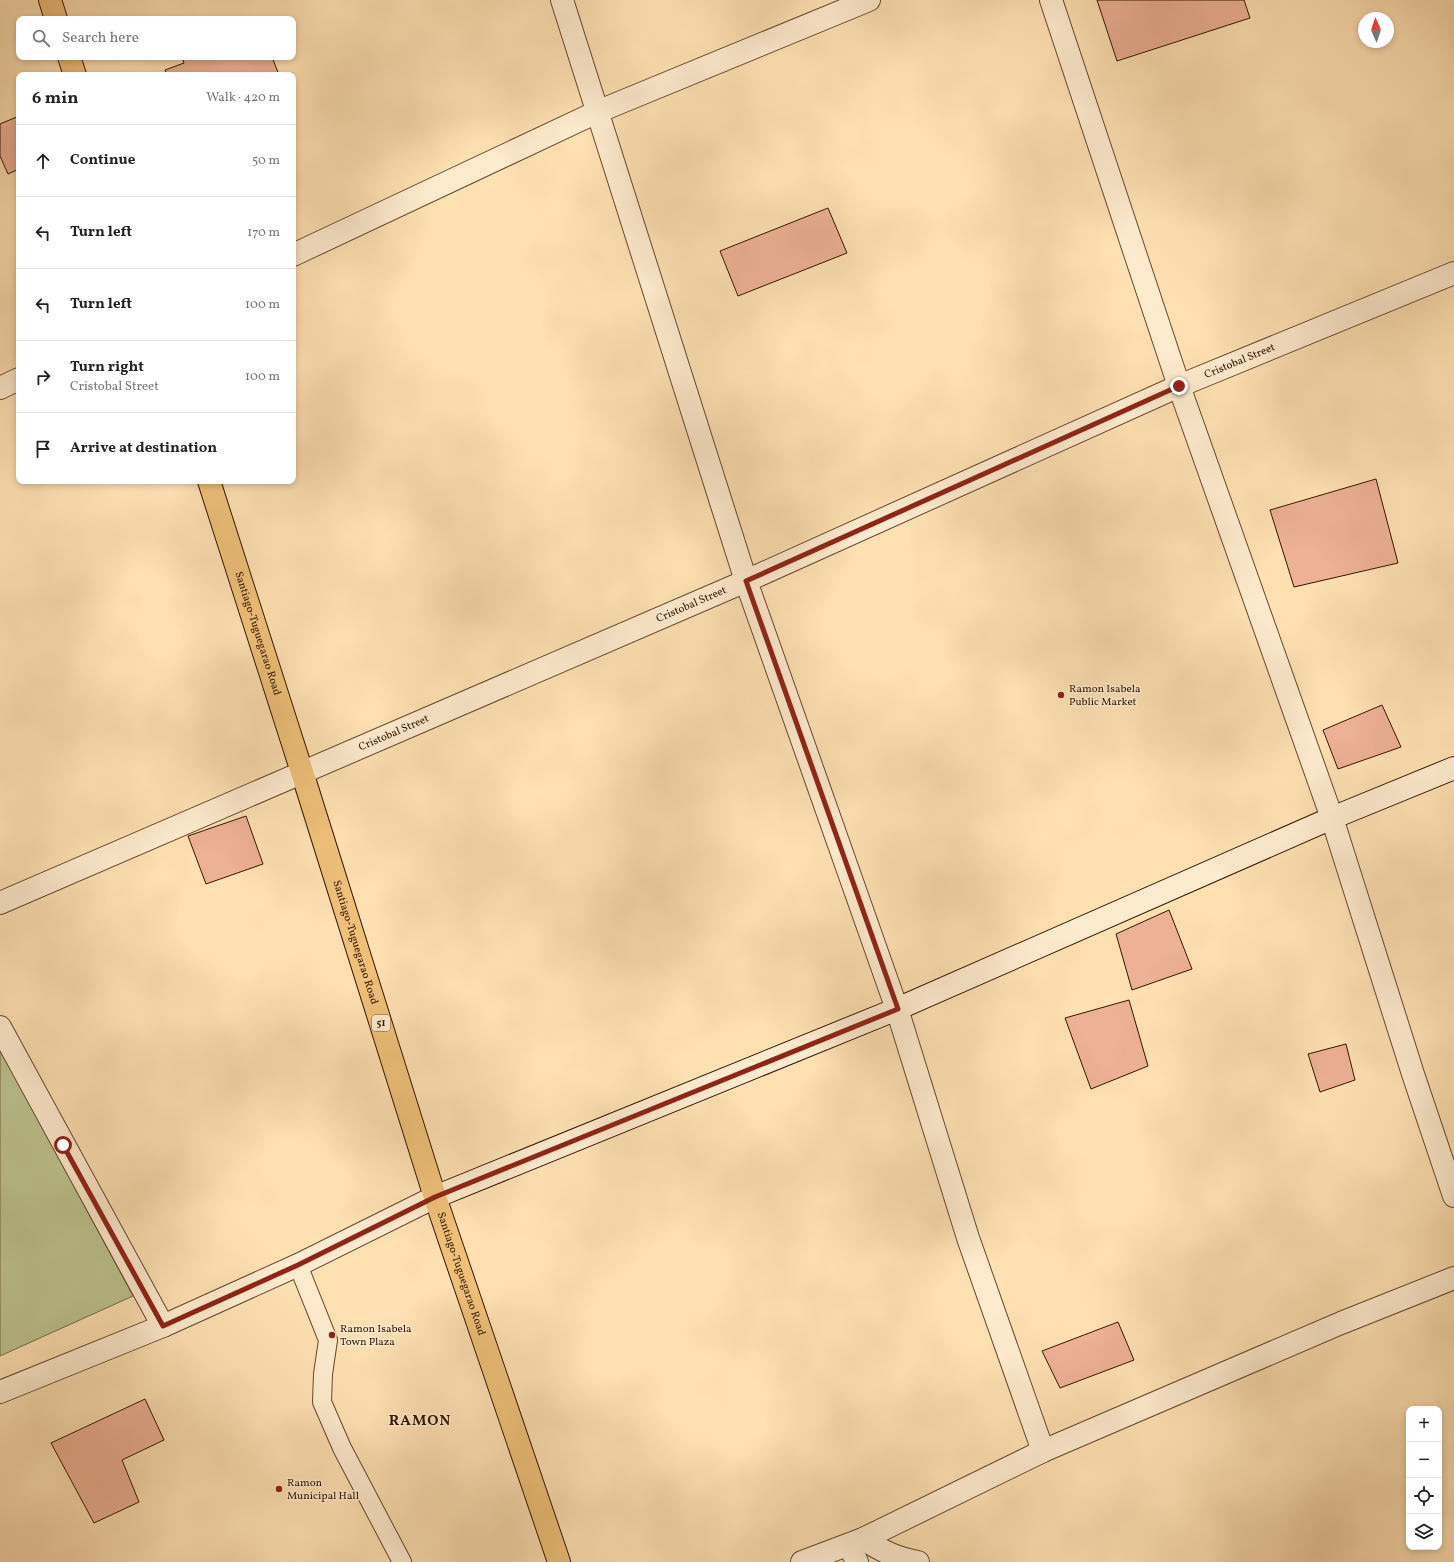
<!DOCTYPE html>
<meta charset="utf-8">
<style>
:root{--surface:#fff;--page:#f6f6f6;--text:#222;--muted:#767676;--line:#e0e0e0}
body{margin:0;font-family:Vollkorn,serif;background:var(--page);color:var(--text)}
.controls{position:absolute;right:12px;bottom:12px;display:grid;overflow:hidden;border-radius:8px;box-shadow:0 2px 6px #0003}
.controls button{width:36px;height:36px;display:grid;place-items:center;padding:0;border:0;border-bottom:1px solid var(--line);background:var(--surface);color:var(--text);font:20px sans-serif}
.compass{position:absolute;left:1358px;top:12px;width:36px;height:36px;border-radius:50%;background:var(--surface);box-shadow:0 2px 6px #0003;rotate:357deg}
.stop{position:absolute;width:12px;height:12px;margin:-9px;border:3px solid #8f2418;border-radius:50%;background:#fff}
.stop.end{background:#8f2418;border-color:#fff;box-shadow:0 1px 4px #0008}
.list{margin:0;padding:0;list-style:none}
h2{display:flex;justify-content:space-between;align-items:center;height:52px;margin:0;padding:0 16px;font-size:17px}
h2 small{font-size:13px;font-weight:400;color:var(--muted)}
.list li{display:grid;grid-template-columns:26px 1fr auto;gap:12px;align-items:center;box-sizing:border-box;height:72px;padding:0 16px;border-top:1px solid var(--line)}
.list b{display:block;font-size:15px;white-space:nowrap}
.list p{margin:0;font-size:13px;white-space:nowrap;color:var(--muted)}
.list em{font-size:13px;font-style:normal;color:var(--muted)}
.icon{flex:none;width:22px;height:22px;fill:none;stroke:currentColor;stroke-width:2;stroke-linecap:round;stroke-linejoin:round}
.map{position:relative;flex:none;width:1454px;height:1562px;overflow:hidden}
.search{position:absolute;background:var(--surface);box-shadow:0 2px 6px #0003;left:16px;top:16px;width:280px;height:44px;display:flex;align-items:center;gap:10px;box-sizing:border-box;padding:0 14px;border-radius:8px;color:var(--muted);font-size:15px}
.panel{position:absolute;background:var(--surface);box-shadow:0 2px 6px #0003;left:16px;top:72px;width:280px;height:412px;border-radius:8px}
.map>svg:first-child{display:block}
.green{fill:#bdc38f;stroke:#786c48}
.building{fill:#edb195;stroke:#341501}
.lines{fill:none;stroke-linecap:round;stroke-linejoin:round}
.lane-casing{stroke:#66482e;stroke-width:20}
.street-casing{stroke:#66482e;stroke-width:24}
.secondary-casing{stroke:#341501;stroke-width:24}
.highway-casing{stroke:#341501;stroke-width:24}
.lane{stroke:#feebce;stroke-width:18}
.street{stroke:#feebce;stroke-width:22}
.secondary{stroke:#feebce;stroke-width:22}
.highway{stroke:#efc07a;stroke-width:22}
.route{stroke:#8f2418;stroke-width:5}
.poi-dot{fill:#8f2418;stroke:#feebce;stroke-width:1.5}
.labels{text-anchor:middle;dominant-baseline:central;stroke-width:3;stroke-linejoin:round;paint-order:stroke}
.shield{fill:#feebce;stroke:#71553e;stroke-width:1}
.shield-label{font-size:10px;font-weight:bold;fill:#341501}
.street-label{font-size:11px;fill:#341501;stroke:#feebce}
.poi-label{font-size:11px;fill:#341501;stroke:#feebce;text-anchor:start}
.district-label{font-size:15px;font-weight:bold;letter-spacing:1px;fill:#341501;stroke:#feebce}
</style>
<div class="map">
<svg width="1454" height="1562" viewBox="0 0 1454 1562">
<rect width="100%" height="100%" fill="#fee0b3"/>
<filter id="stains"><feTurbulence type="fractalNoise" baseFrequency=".005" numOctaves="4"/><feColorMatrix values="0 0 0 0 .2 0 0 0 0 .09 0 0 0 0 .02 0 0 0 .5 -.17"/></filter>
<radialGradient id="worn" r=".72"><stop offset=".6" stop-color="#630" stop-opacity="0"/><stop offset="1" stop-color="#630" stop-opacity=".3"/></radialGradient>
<path class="green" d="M0,1049l133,247 -133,60z"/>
<path class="building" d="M1097,0h147l6,18 -133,43z
M182,57h90l7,18h-112l-2,-5 19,-7z
M19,116v53l-11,5 -8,-18v-32z
M828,208l19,45 -109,43 -18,-45z
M1376,479l22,84 -104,24 -24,-77z
M1382,705l19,42 -63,22 -15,-39z
M246,816l17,48 -57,20 -18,-48z
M1169,910l23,59 -60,21 -16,-56z
M1129,1000l19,66 -57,23 -26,-71z
M1346,1044l9,36 -35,12 -12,-38z
M1118,1322l16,38 -74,28 -18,-37z
M145,1399l19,41 -42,20 17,42 -45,21 -43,-80z"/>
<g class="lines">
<g class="lane-casing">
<path id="lane" d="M298,1265l30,75 -5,34 -1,28 20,46 60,114"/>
</g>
<g class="street-casing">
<g id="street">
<path d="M562,0l184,581 151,428 71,229 75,213"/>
<path d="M1051,0l128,386 153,432 81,256 41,122"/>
<path d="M293,255l304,-143 272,-112"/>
<path d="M0,388l19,-9"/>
<path id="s1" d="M0,903l746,-322 433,-195 275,-113"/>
<path d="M0,1027l163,299"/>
<path d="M0,1392l163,-66 135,-61 137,-68"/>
<path d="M863,1539c19,12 33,19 55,23"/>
<path d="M849,1545l8,17"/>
<path d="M802,1562l61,-23 180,-88 298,-128 113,-45"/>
</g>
</g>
<g class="secondary-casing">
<path id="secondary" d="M435,1197l462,-188 435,-191 122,-50"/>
</g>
<g class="highway-casing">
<g id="highway">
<path d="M50,0l6,19"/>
<path d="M69,57l6,18"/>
<path id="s2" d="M209,481l93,291 133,425 124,365"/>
</g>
</g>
<use href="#lane" class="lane"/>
<use href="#street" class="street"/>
<use href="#secondary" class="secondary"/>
<use href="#highway" class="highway"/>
</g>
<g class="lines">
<path class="route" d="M63,1145l100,181 135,-61 137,-68 463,-188 -152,-428 433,-195"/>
</g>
<g class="poi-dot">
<circle cx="1061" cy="695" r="4"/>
<circle cx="332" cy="1335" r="4"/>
<circle cx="279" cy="1489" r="4"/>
</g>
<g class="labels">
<rect class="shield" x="372" y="1015" width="18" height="16" rx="3"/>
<g class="shield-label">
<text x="381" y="1023">51</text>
</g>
<g class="street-label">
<text stroke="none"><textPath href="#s1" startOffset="1353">Cristobal Street</textPath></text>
<text stroke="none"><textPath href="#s1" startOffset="753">Cristobal Street</textPath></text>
<text stroke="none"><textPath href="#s2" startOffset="160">Santiago-Tuguegarao Road</textPath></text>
<text stroke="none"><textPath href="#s1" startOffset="429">Cristobal Street</textPath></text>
<text stroke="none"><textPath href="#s2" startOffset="484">Santiago-Tuguegarao Road</textPath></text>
<text stroke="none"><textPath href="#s2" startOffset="832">Santiago-Tuguegarao Road</textPath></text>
</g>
<g class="poi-label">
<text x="1069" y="689">Ramon Isabela<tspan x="1069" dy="13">Public Market</tspan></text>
<text x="340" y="1329">Ramon Isabela<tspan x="340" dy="13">Town Plaza</tspan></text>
<text x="287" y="1483">Ramon<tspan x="287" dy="13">Municipal Hall</tspan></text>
</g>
<g class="district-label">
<text x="420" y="1421">RAMON</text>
</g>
</g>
<rect width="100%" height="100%" filter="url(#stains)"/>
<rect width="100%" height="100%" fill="url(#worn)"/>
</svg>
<div class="controls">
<button>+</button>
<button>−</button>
<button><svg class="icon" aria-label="locate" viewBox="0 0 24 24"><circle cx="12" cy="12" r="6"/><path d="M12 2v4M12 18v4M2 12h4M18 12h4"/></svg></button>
<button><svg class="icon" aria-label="layers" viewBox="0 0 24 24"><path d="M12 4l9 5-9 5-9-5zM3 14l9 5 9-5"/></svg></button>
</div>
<svg class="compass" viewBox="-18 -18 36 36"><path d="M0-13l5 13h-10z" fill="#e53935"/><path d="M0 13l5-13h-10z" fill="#767676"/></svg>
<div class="stop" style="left:63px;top:1145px"></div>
<div class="stop end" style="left:1179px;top:386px"></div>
<div class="search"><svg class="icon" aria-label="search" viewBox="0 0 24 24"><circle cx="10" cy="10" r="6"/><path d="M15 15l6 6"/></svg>Search here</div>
<section class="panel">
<h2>6 min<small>Walk · 420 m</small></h2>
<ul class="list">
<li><svg class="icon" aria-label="ahead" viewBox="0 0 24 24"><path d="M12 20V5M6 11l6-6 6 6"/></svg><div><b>Continue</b></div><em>50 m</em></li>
<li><svg class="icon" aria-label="left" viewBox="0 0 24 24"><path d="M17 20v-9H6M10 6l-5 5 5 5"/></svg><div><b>Turn left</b></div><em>170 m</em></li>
<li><svg class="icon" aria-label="left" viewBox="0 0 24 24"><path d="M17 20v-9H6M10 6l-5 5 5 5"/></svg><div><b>Turn left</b></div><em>100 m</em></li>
<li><svg class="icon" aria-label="right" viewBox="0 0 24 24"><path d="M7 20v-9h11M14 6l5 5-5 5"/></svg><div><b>Turn right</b><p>Cristobal Street</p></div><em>100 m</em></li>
<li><svg class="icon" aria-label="arrive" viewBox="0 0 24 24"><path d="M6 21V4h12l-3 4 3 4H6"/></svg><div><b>Arrive at destination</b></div></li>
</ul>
</section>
</div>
